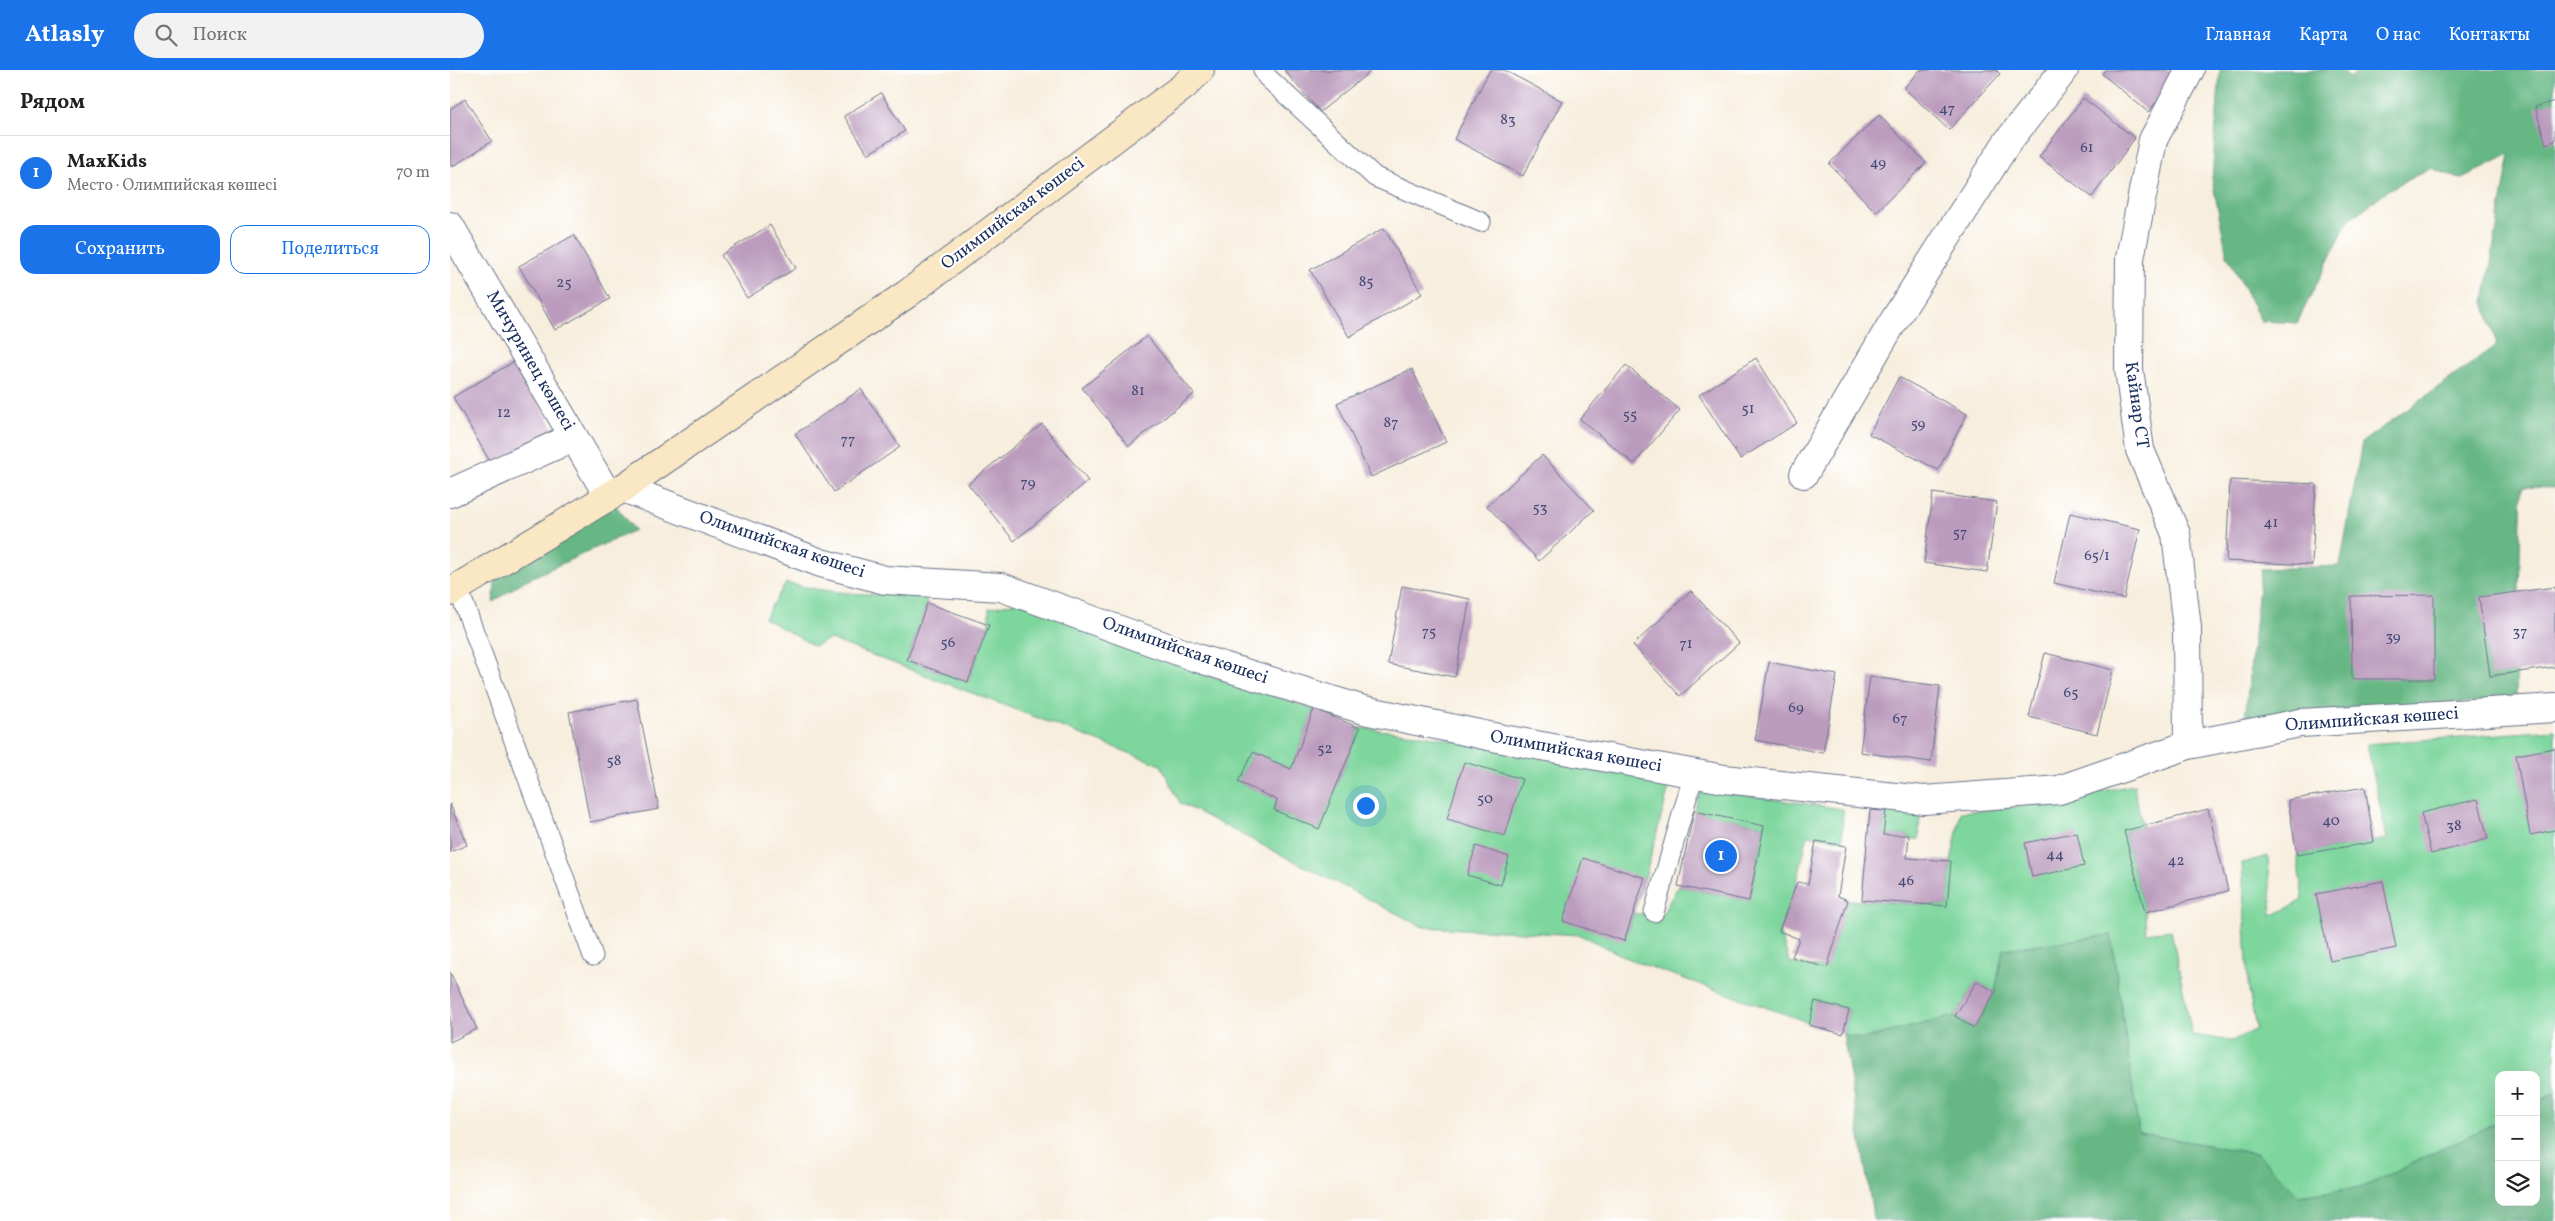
<!DOCTYPE html>
<html lang="ru">
<meta charset="utf-8">
<style>
:root{--surface:#fff;--page:#f2f2f2;--text:#202124;--muted:#757577;--line:#e0e0e0;--accent:#1a73e8}
body{margin:0;font-family:Vollkorn,serif;background:var(--page);color:var(--text)}
.controls{position:absolute;right:15px;bottom:15px;display:grid;overflow:hidden;border-radius:10px;box-shadow:0 5px 20px #0002}
.controls button{width:45px;height:45px;display:grid;place-items:center;padding:0;border:0;border-bottom:1px solid var(--line);background:var(--surface);color:var(--text);font:25px sans-serif}
.you{position:absolute;left:915px;top:735px;width:18px;height:18px;margin:-12px;border:4px solid #fff;border-radius:50%;background:#1a73e8;box-shadow:0 0 0 8px #1a73e833}
.badge{display:grid;place-items:center;width:32px;height:32px;border-radius:50%;background:var(--accent);color:#fff;font-size:16px;font-weight:700}
.pin{position:absolute;translate:-50% -50%;border:2px solid #fff;box-shadow:0 1px 5px #0006}
.list{margin:0;padding:0;list-style:none}
h2{display:flex;justify-content:space-between;align-items:center;height:65px;margin:0;padding:0 20px;font-size:21px}
h2 small{font-size:16px;font-weight:400;color:var(--muted)}
.list li{display:grid;grid-template-columns:32px 1fr auto;gap:15px;align-items:center;box-sizing:border-box;height:75px;padding:0 20px;border-top:1px solid var(--line)}
.list b{display:block;font-size:19px;white-space:nowrap}
.list p{margin:0;font-size:16px;white-space:nowrap;color:var(--muted)}
.list em{font-size:16px;font-style:normal;color:var(--muted)}
.actions{display:flex;gap:10px;padding:15px 20px}
.actions a{flex:1;padding:11px 0;border:1px solid var(--accent);border-radius:15px;text-align:center;font-size:18px;color:var(--accent)}
.actions .main{background:var(--accent);color:#fff}
.icon{flex:none;width:28px;height:28px;fill:none;stroke:currentColor;stroke-width:2;stroke-linecap:round;stroke-linejoin:round}
.map{position:relative;flex:none;width:2105px;height:1151px;overflow:hidden}
header{display:flex;align-items:center;gap:30px;box-sizing:border-box;height:70px;padding:0 25px;background:var(--accent);color:#fff}
header strong{font-size:24px}
nav{display:flex;gap:28px;margin-inline-start:auto;font-size:18px}
.search{width:350px;height:45px;background:var(--page);display:flex;align-items:center;gap:12px;box-sizing:border-box;padding:0 18px;border-radius:28px;color:var(--muted);font-size:19px}
main{display:flex}
aside{flex:1;background:var(--surface)}
.map>svg:first-child{display:block}
.green{fill:#7dd69c;stroke:#4c827d}
.forest{fill:#66b784;stroke:#407371}
.building{fill:#bc9cbe}
.lines{fill:none;stroke-linecap:round;stroke-linejoin:round}
.lane-casing{stroke:#68728a;stroke-width:21}
.street-casing{stroke:#68728a;stroke-width:30}
.secondary-casing{stroke:#68728a;stroke-width:30}
.lane{stroke:#fff;stroke-width:19}
.street{stroke:#fff;stroke-width:28}
.secondary{stroke:#fae7c3;stroke-width:28}
.labels{text-anchor:middle;dominant-baseline:central;stroke-width:4.5;stroke-linejoin:round;paint-order:stroke}
.number-label{font-size:15px;fill:#434a76}
.street-label{font-size:18px;fill:#1b2f5e;stroke:#fff}
</style>
<header>
<strong>Atlasly</strong>
<div class="search"><svg class="icon" aria-label="search" viewBox="0 0 24 24"><circle cx="10" cy="10" r="6"/><path d="M15 15l6 6"/></svg>Поиск</div>
<nav><a>Главная</a><a>Карта</a><a>О нас</a><a>Контакты</a></nav>
</header>
<main>
<aside>
<h2>Рядом<small></small></h2>
<ul class="list">
<li><span class="badge">1</span><div><b>MaxKids</b><p>Место · Олимпийская көшесі</p></div><em>70 m</em></li>
</ul>
<div class="actions"><a class="main">Сохранить</a><a>Поделиться</a></div>
</aside>
<div class="map">
<svg width="2105" height="1151" viewBox="0 0 2105 1151">
<rect width="100%" height="100%" fill="#fff"/>
<filter id="ink" filterUnits="userSpaceOnUse"><feTurbulence type="fractalNoise" baseFrequency=".02" numOctaves="2"/><feDisplacementMap in="SourceGraphic" scale="10" xChannelSelector="R" yChannelSelector="G"/><feConvolveMatrix kernelMatrix="1 2 1 2 8 2 1 2 1" color-interpolation-filters="sRGB"/></filter>
<filter id="wash" filterUnits="userSpaceOnUse"><feTurbulence type="fractalNoise" baseFrequency=".0096" numOctaves="4" result="noise"/><feDisplacementMap in="SourceGraphic" scale="20" xChannelSelector="R" yChannelSelector="G"/><feGaussianBlur stdDeviation="1.12" result="paint"/><feColorMatrix in="noise" values="0 0 0 0 0 0 0 0 0 0 0 0 0 0 0 0 0 1.4 0 .05"/><feComposite in="paint" operator="in"/></filter>
<g filter="url(#wash)">
<rect width="100%" height="100%" fill="#f7eedd"/>
<path class="green" d="M336,513c43,10 89,14 134,10l7,10 -20,57 61,22 21,-57v-17l30,-6 188,72 107,35 -23,60 -38,-17 -15,30 39,18 -3,10 45,19 41,-101 56,6 256,42 -27,102 -21,63 10,-28 26,5 18,-32 71,15 15,-75 -70,-15 8,-22 141,20 -1,31 -34,-5 -11,47 -18,49 11,32 36,5 22,-68 99,6 4,-45 10,-49 56,-5 117,-22 8,41 -18,5 21,81 1,21 25,-3 21,105 40,6 24,-12 -8,-44 -6,-122 26,-7 4,60 31,-16 -6,-45 90,-16 -20,-95 188,-14v363l-19,9v-27h-37v46l-135,66 -66,9 -40,-42 -119,-21 -28,-198 -108,14 -8,43 -18,-11 -22,35 -93,23 -19,-5 6,-24 -33,-9 -7,24 -7,-5 -166,-58 -56,-27 -157,-8 -243,-124 -19,-38 -331,-126 -16,7 -50,-28z
M1436,741l34,3 -1,25h-10v-4h-26z"/>
<path class="forest" d="M1770,0h122l9,8 6,-8h198v418l-33,-1 -6,212 -271,19 16,-149 79,-3 22,-124 135,-97 -13,-43 26,-148 -50,25 -29,-11 -43,22 -40,31 -51,102 -36,-2 -34,-66 -15,-76z
M159,427l26,33 -111,51 -31,21 3,-27z
M1661,865l28,198 119,21 41,42 65,-9 135,-66v81h37v-100l19,-8v127h-681l-31,-187 19,5 93,-23 19,12 21,-36 8,-43z"/>
<g id="blocks">
<path class="building" d="M834,0h88l-52,42z
M1040,0h14l58,31 -39,75 -69,-37z
M1470,0h76l4,4 -51,56 -45,-42z
M1655,0h78l-35,42 -46,-38z
M431,23l24,38 -37,23 -24,-38z
M1633,28l52,40 -43,59 -53,-40z
M15,29l27,42 -40,26 -2,-3v-55z
M2105,31v40l-9,3 -11,-37z
M1429,45l47,48 -50,49 -47,-48z
M320,155l26,43 -49,30 -26,-43z
M934,158l38,66 -73,43 -39,-67z
M124,165l36,64 -55,31 -36,-64z
M697,266l47,58 -65,52 -47,-58z
M1306,288l41,65 -57,36 -41,-64z
M65,291l39,68 -62,36 -39,-68z
M1176,295l54,45 -46,54 -54,-45z
M962,299l34,73 -75,35 -34,-74z
M1449,307l68,37 -29,56 -69,-36z
M411,319l39,58 -66,45 -39,-58z
M592,354l46,57 -74,60 -46,-57z
M1092,385l52,55 -55,51 -52,-55z
M1780,410l86,4 -4,81 -86,-4z
M1483,423l64,9 -10,70 -63,-9z
M1620,443l70,16 -16,70 -70,-16z
M952,516l68,13 -15,78 -67,-13z
M2105,517v80l-65,9 -11,-79z
M1241,521l48,52 -59,53 -47,-51z
M1984,525v84h-82l-1,-83z
M477,533l62,22 -21,57 -61,-22z
M1595,583l68,17 -16,64 -68,-17z
M1319,592l68,13 -14,78 -68,-13z
M1420,607l70,9 -9,76 -71,-10z
M187,629l22,110 -69,13 -21,-110z
M864,639l46,19 -41,101 -45,-19 3,-10 -39,-18 15,-30 38,17z
M2105,678v82l-25,5 -14,-80z
M1014,692l58,17 -17,57 -58,-17z
M1915,717l9,55 -77,13 -9,-55z
M2028,729l10,40 -57,15 -10,-41z
M0,734l17,41 -17,7z
M1758,739l20,82 -83,21 -21,-81z
M1420,740l16,1 -3,24h26l-2,23 44,3 -4,45 -85,-6z
M1244,741l70,15 -15,75 -71,-15z
M1627,762l7,34 -52,11 -7,-34z
M1366,771l30,5 -8,50 10,4 -21,68 -35,-11 7,-18 -20,-8 18,-49 11,2z
M1026,776l33,11 -8,28 -34,-10z
M1133,788l62,20 -21,63 -61,-20z
M1933,811l13,67 -66,13 -14,-67z
M0,902l27,57 -27,13z
M1527,911l18,11 -21,36 -19,-12z
M1365,931l34,9 -6,24 -34,-9z"/>
</g>
</g>
<g filter="url(#ink)">
<use href="#blocks" fill-opacity="0" stroke="#68728a" stroke-width="1"/>
<g class="lines">
<g class="lane-casing">
<path id="lane" d="M813,0l4,7 108,100 106,45
M8,518l135,368
M1204,842l40,-139"/>
</g>
<g class="street-casing">
<path id="street" d="M0,156l159,271
M1354,404l86,-147 116,-183 58,-74
M173,418l198,75 64,17 116,7 196,71 167,52 139,29 221,40 200,21 135,-10 129,-45 112,-22 255,-15
M0,423l124,-56
M1738,675l-1,-117 -11,-94 -36,-84 -11,-81 1,-111 23,-118 37,-70"/>
</g>
<g class="secondary-casing">
<path id="secondary" d="M0,522l173,-104 284,-194 277,-208 16,-16"/>
</g>
<use href="#lane" class="lane"/>
<use href="#street" class="street"/>
<use href="#secondary" class="secondary"/>
</g>
</g>
<g class="labels">
<g class="number-label">
<text x="1497" y="39">47</text>
<text x="1058" y="50">83</text>
<text x="1637" y="78">61</text>
<text x="1428" y="93">49</text>
<text x="916" y="212">85</text>
<text x="114" y="213">25</text>
<text x="688" y="321">81</text>
<text x="1298" y="339">51</text>
<text x="54" y="343">12</text>
<text x="1180" y="345">55</text>
<text x="941" y="353">87</text>
<text x="1468" y="354">59</text>
<text x="398" y="370">77</text>
<text x="578" y="413">79</text>
<text x="1090" y="438">53</text>
<text x="1821" y="453">41</text>
<text x="1510" y="463">57</text>
<text x="1647" y="486">65/1</text>
<text x="979" y="562">75</text>
<text x="2070" y="562">37</text>
<text x="1943" y="567">39</text>
<text x="498" y="573">56</text>
<text x="1236" y="574">71</text>
<text x="1621" y="623">65</text>
<text x="1346" y="638">69</text>
<text x="1450" y="649">67</text>
<text x="875" y="679">52</text>
<text x="164" y="691">58</text>
<text x="1035" y="729">50</text>
<text x="1881" y="751">40</text>
<text x="2004" y="756">38</text>
<text x="1605" y="785">44</text>
<text x="1726" y="791">42</text>
<text x="1456" y="811">46</text>
</g>
<g class="street-label">
<text transform="translate(563 144) rotate(-37)">Олимпийская көшесі</text>
<text transform="translate(80 291) rotate(60)">Мичуринец көшесі</text>
<text transform="translate(1686 335) rotate(82)">Кайнар СТ</text>
<text transform="translate(332 475) rotate(19)">Олимпийская көшесі</text>
<text transform="translate(735 581) rotate(19)">Олимпийская көшесі</text>
<text transform="translate(1922 650) rotate(-4)">Олимпийская көшесі</text>
<text transform="translate(1126 682) rotate(10)">Олимпийская көшесі</text>
</g>
</g>
</svg>
<div class="controls">
<button>+</button>
<button>−</button>
<button><svg class="icon" aria-label="layers" viewBox="0 0 24 24"><path d="M12 4l9 5-9 5-9-5zM3 14l9 5 9-5"/></svg></button>
</div>
<div class="you"></div>
<div class="pin badge" style="left:1271px;top:786px">1</div>
</div>
</main>
